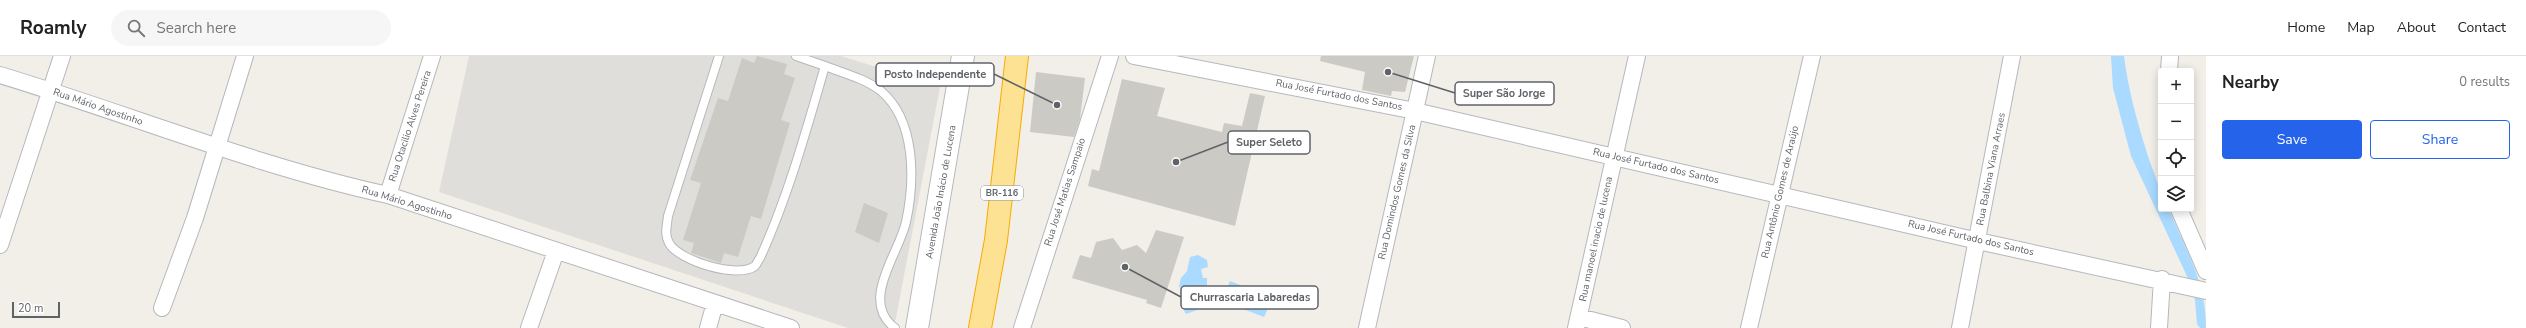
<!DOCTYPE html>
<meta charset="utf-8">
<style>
:root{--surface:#fff;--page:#f6f6f6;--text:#222;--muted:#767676;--line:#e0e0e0;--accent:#2563eb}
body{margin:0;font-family:"Nunito Sans",sans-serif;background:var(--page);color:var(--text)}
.controls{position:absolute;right:12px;top:12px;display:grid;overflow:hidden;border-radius:4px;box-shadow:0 2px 10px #0003}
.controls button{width:36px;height:36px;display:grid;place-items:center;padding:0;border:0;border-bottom:1px solid var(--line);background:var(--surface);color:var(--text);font:20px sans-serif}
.scale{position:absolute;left:12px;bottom:10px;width:48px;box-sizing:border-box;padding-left:4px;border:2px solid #5f6368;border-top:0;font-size:11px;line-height:14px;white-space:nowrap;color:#5f6368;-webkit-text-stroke:3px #fff;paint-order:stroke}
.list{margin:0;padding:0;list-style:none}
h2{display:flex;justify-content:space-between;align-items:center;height:52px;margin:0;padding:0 16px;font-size:17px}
h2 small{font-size:13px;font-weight:400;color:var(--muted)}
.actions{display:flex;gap:8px;padding:12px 16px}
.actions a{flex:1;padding:9px 0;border:1px solid var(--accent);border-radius:4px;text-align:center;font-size:14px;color:var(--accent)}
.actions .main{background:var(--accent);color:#fff}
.icon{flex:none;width:22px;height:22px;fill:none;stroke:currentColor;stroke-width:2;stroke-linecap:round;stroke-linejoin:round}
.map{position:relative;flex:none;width:2206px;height:272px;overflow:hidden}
header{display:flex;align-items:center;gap:24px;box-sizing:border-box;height:56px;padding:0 20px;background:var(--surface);border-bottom:1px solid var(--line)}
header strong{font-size:19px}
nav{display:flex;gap:22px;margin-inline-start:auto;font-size:14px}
.search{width:280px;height:36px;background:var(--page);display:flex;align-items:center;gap:10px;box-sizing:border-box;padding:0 14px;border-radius:22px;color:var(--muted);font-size:15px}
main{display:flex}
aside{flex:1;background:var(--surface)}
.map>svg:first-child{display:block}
.industrial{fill:#e0deda}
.water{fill:#aadaff}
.building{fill:#cccac5}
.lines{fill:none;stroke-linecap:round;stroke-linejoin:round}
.lane-casing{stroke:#b5b8bc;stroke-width:10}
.street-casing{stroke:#b5b8bc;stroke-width:18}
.secondary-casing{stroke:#b6babf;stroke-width:24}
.highway-casing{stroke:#f9ab00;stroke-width:24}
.lane{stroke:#fff;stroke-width:8}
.street{stroke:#fff;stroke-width:16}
.secondary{stroke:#fff;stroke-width:22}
.highway{stroke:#fde293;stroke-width:22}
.labels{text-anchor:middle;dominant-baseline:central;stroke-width:3;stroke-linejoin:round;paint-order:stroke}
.shield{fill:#fff;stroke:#8f9295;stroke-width:1}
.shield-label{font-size:9px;font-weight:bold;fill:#5f6368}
.street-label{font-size:10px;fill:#5f6368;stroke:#fff}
.leader{fill:none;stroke:#5f6368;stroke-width:1.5}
.callout-dot{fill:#5f6368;stroke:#fff;stroke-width:1.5}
.callout{fill:#fff;stroke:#5f6368;stroke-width:1.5}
.callout-label{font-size:11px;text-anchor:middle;font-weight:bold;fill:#5f6368}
</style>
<header>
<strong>Roamly</strong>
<div class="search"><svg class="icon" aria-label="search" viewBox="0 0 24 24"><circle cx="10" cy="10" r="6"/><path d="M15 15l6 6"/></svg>Search here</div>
<nav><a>Home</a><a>Map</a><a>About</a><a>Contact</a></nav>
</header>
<main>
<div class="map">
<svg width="2206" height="272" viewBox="0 0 2206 272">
<rect width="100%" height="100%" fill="#f1efe8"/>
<path class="industrial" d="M469,0h372l99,31 -46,241h-46l-409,-136z"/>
<path class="water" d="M2111,0h13c4,33 13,65 23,97 7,22 14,31 14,56h8c17,43 37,71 37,119h-6l-3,-4 -2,-24 -9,-26 -55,-118 -18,-68z
M1198,199l9,5 1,7 -7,2 2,9h4v10l-10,12v10l-11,4 -4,-7 3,-8 -6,-13 2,-8 6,-7 3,-14z
M1230,225l43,17 -9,19 -42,-16z"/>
<path class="building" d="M757,0l30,8 -3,10 11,4 -14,42 9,3 -29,96 -10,-3 -13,41 -14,-4 -3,10 -30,-10 3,-10 -11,-3 18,-57 -11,-3 28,-82 10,3 14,-43 12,5z
M1321,0h93l-9,36 -13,-1 -1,5 -29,-6 3,-18 -45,-11z
M1036,16l49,6 -5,41 -6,18 -44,-5z
M1122,23l43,9 -8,28 65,16 2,-9 18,3 8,-33 15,3 -30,130 -147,-40 4,-17 7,2z
M864,147l24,10 -9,30 -24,-11z
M1156,174l28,7 -23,71 -15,-5 1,-3 -75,-22 8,-23 11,3 5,-16 17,-4 9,12 15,-5 9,8z"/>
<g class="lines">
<g class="lane-casing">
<path id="lane" d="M719,0l-51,160c-1,10 -4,18 1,27 10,18 69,36 86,23 2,-2 3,-6 5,-8 28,-61 46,-127 65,-192l-29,-10
M825,10c18,7 41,13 56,25 35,30 34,89 25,131 -7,32 -47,79 -11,106"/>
</g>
<g class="street-casing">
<path id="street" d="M1134,0l281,55 563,130 228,50
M2169,15l1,-15
M0,19c129,39 256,91 388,120l403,133
M388,139l44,-139
M2179,153l27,62
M0,189l62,-189
M162,252l33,-90 50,-162
M1579,261l43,11
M529,272l27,-77
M708,272l7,-25
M1022,272l88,-272
M1367,272l60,-272
M1576,272l61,-272
M1749,272l63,-272
M1960,272l52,-272
M2159,272l3,-49"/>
</g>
<g class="secondary-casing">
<path id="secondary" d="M917,272l46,-272"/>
</g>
<g class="highway-casing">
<path id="highway" d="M980,272l16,-88 21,-184"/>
</g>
<use href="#lane" class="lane"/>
<use href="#street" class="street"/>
<use href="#secondary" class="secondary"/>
<use href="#highway" class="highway"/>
</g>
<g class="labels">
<rect class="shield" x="981" y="130" width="42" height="14" rx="3"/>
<g class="shield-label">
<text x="1002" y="137">BR-116</text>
</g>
<g class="street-label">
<text transform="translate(1339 39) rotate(11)">Rua José Furtado dos Santos</text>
<text transform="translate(98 51) rotate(19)">Rua Mário Agostinho</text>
<text transform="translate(410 70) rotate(-72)">Rua Otacilio Alves Pereira</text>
<text transform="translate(1656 110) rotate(13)">Rua José Furtado dos Santos</text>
<text transform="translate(1991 113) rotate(-79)">Rua Balbina Viana Arraes</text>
<text transform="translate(941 136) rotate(-80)">Avenida João Inácio de Lucena</text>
<text transform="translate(1065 136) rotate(-72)">Rua José Matias Sampaio</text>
<text transform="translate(1397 136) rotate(-77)">Rua Domindos Gomes da Silva</text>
<text transform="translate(1780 136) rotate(-77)">Rua Antônio Gomes de Araújo</text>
<text transform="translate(407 147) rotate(17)">Rua Mário Agostinho</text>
<text transform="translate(1971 182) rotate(13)">Rua José Furtado dos Santos</text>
<text transform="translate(1596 183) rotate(-78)">Rua manoel inacio de lucena</text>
</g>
</g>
<path class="leader" d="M1057 49L994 18M1388 16L1455 37M1176 106L1228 86M1125 211L1181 241"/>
<g class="callout-dot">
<circle cx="1057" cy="49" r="4"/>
<circle cx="1388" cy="16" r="4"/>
<circle cx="1176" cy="106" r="4"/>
<circle cx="1125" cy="211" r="4"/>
</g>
<g class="callout">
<rect x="876" y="7" width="118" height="23" rx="4"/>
<rect x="1455" y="26" width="99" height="23" rx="4"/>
<rect x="1228" y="75" width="82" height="23" rx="4"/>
<rect x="1181" y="230" width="137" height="23" rx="4"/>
</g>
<g class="callout-label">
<text x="935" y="22">Posto Independente</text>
<text x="1504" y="41">Super São Jorge</text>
<text x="1269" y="90">Super Seleto</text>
<text x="1250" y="245">Churrascaria Labaredas</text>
</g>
</svg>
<div class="controls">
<button>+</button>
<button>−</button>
<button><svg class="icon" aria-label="locate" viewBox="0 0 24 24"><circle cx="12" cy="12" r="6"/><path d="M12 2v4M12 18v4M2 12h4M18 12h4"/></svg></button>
<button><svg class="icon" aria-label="layers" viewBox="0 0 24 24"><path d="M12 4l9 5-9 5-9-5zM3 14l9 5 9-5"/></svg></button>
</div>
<div class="scale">20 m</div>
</div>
<aside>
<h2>Nearby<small>0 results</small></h2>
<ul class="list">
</ul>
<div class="actions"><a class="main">Save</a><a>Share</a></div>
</aside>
</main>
